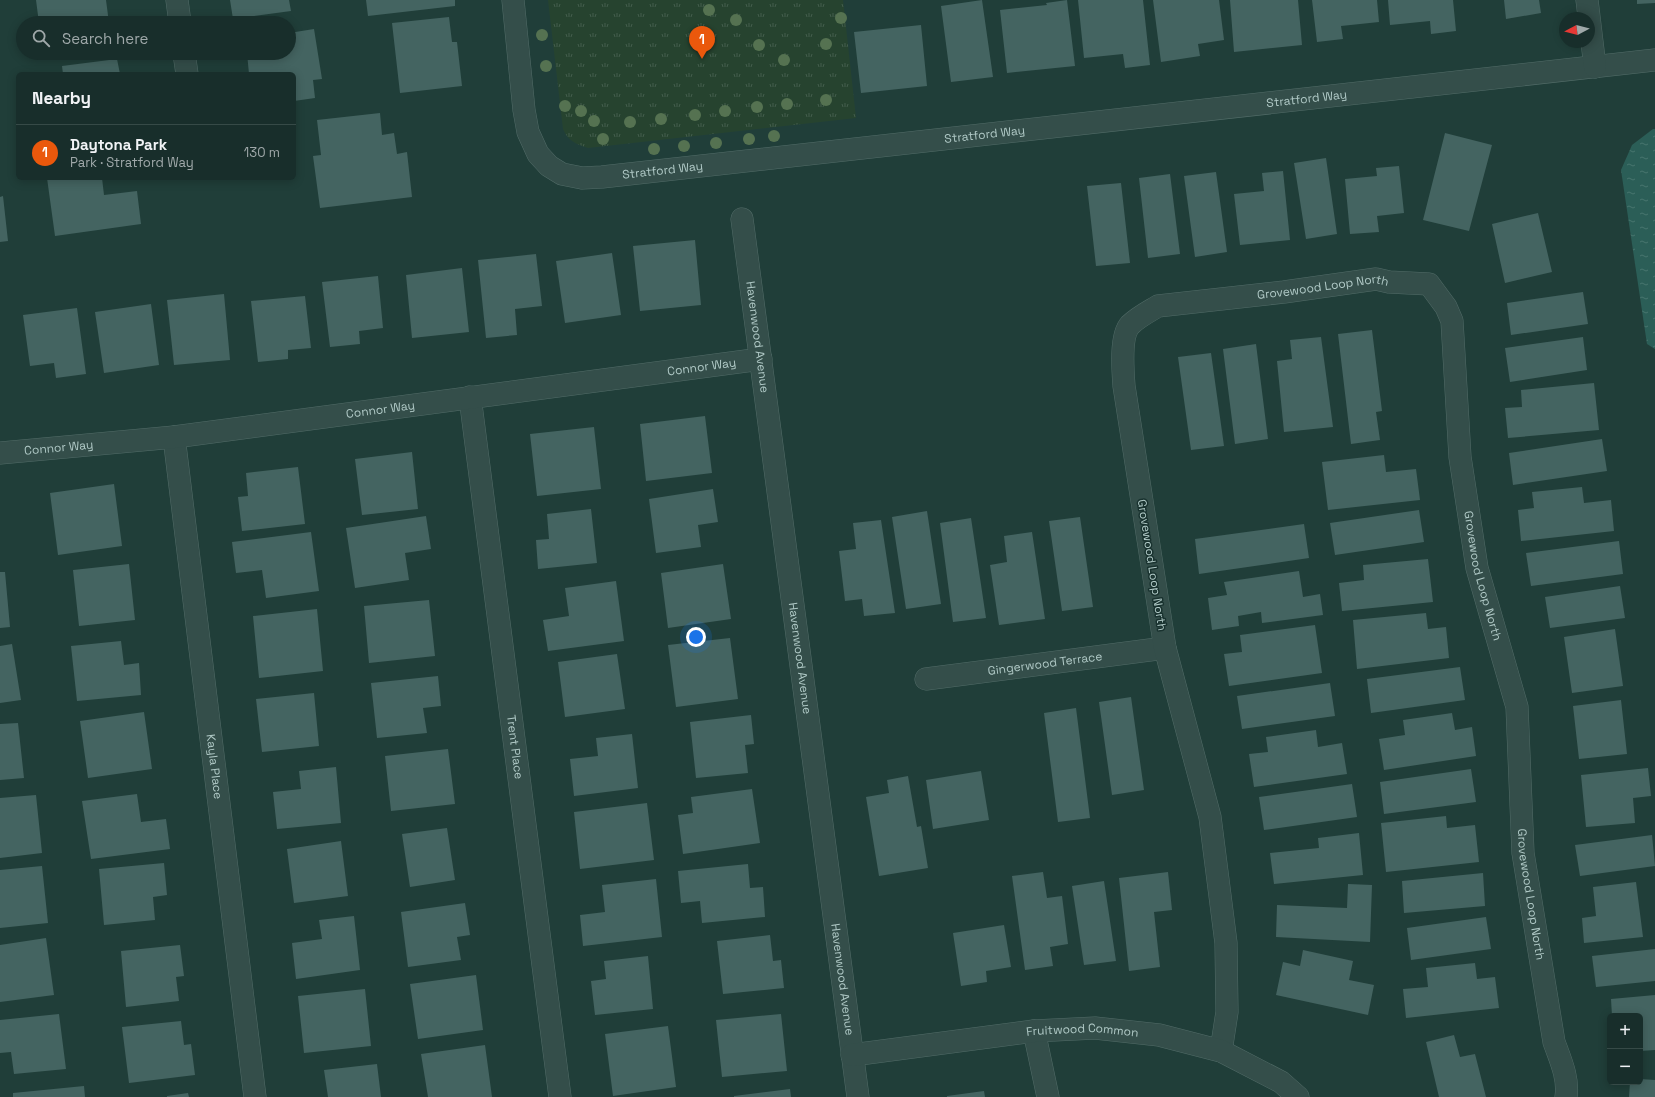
<!DOCTYPE html>
<meta charset="utf-8">
<style>
:root{--surface:#182e2b;--page:#253a37;--text:#f1f3f6;--muted:#9fa8a9;--line:#364a47;--accent:#ea580c}
body{margin:0;font-family:"Space Grotesk",sans-serif;background:var(--page);color:var(--text)}
.controls{position:absolute;right:12px;bottom:12px;display:grid;overflow:hidden;border-radius:6px;box-shadow:0 2px 10px #0003}
.controls button{width:36px;height:36px;display:grid;place-items:center;padding:0;border:0;border-bottom:1px solid var(--line);background:var(--surface);color:var(--text);font:20px sans-serif}
.compass{position:absolute;left:1559px;top:12px;width:36px;height:36px;border-radius:50%;background:var(--surface);box-shadow:0 2px 10px #0003;rotate:263deg}
.you{position:absolute;left:696px;top:637px;width:14px;height:14px;margin:-10px;border:3px solid #fff;border-radius:50%;background:#1a73e8;box-shadow:0 0 0 6px #1a73e833}
.badge{display:grid;place-items:center;width:26px;height:26px;border-radius:50%;background:var(--accent);color:#fff;font-size:13px;font-weight:700}
.pin{position:absolute;translate:-50% -33px;filter:drop-shadow(0 1px 2px #0008)}
.pin::after{content:'';position:absolute;top:21px;width:14px;height:12px;background:inherit;clip-path:polygon(0 0,100% 0,50% 100%)}
.list{margin:0;padding:0;list-style:none}
h2{display:flex;justify-content:space-between;align-items:center;height:52px;margin:0;padding:0 16px;font-size:17px}
h2 small{font-size:13px;font-weight:400;color:var(--muted)}
.list li{display:grid;grid-template-columns:26px 1fr auto;gap:12px;align-items:center;box-sizing:border-box;height:56px;padding:0 16px;border-top:1px solid var(--line)}
.list b{display:block;font-size:15px;white-space:nowrap}
.list p{margin:0;font-size:13px;white-space:nowrap;color:var(--muted)}
.list em{font-size:13px;font-style:normal;color:var(--muted)}
.icon{flex:none;width:22px;height:22px;fill:none;stroke:currentColor;stroke-width:2;stroke-linecap:round;stroke-linejoin:round}
.map{position:relative;flex:none;width:1655px;height:1097px;overflow:hidden}
.search{position:absolute;background:var(--surface);box-shadow:0 2px 10px #0003;left:16px;top:16px;width:280px;height:44px;display:flex;align-items:center;gap:10px;box-sizing:border-box;padding:0 14px;border-radius:22px;color:var(--muted);font-size:15px}
.panel{position:absolute;background:var(--surface);box-shadow:0 2px 10px #0003;left:16px;top:72px;width:280px;height:108px;border-radius:6px}
.map>svg:first-child{display:block}
.grass{fill:url(#grass-tufts)}
.water{fill:url(#water-ripples)}
.building{fill:#446461}
.lines{fill:none;stroke-linecap:round;stroke-linejoin:round}
.street-casing{stroke:#526c68;stroke-width:23}
.street{stroke:#344e4a;stroke-width:22}
.tree{fill:#557251}
.labels{text-anchor:middle;dominant-baseline:central;stroke-width:3;stroke-linejoin:round;paint-order:stroke}
.street-label{font-size:12px;fill:#b0c9c6;stroke:#19322f}
</style>
<div class="map">
<svg width="1655" height="1097" viewBox="0 0 1655 1097">
<defs>
<pattern id="grass-tufts" width="24" height="20" patternUnits="userSpaceOnUse"><rect width="24" height="20" fill="#26432f"/><path d="M3 7l-1-3M5 7V3M7 7l1-3M15 17l-1-3M17 17v-4M19 17l1-3" fill="none" stroke="#435d4c"/></pattern>
<pattern id="water-ripples" width="26" height="14" patternUnits="userSpaceOnUse"><rect width="26" height="14" fill="#2b5e57"/><path d="M2 4q2-2 4 0t4 0M15 11q2-2 4 0t4 0" fill="none" stroke="#47746e"/></pattern>
</defs>
<rect width="100%" height="100%" fill="#203e39"/>
<path class="grass" d="M548,0h295l13,118 -268,30c-12,-4 -20,-7 -25,-19z"/>
<path class="water" d="M1653,129h2v220l-8,-5 -26,-174 11,-25z"/>
<path class="building" d="M36,0h70l3,23h-70z
M230,0h59l2,11 -58,8z
M366,0h89v6l-87,10z
M982,0l11,77 -42,5 -10,-76z
M1067,0l8,66 -68,7 -7,-63 47,-5 -1,-2z
M1078,0h65l7,65 -25,3 -2,-14 -39,4z
M1153,0h66l5,40 -26,4 2,12 -39,6z
M1230,0h68l4,45 -68,7z
M1312,0h65l2,22 -38,4 2,13 -26,3z
M1388,0h65l3,31 -25,3 -1,-13 -40,4z
M1504,0h35l2,13 -35,6z
M1637,0h18v3l-18,1z
M449,17l3,25h5l5,44 -62,7 -8,-70z
M921,25l6,61 -66,7 -7,-61z
M314,29l8,50 -9,1 2,18 -21,3v-27h-45l-2,-21h42v-20z
M117,59l3,15h-57l-1,-8z
M380,113l2,22 12,-2 3,21 10,-2 5,45 -92,11 -7,-52 8,-1 -4,-35z
M1445,133l47,12 -23,86 -46,-11z
M1326,158l11,76 -31,5 -12,-76z
M1399,166l5,47 -27,3 2,16 -29,2 -5,-55 32,-3 -1,-8z
M1283,171l7,69 -50,5 -6,-51 30,-3 -2,-18z
M1216,172l11,80 -32,5 -11,-81z
M1170,174l10,80 -32,4 -9,-80z
M47,178h55l2,17 33,-4 4,33 -86,12z
M1121,183l9,80 -34,3 -9,-80z
M3,196l5,45 -8,1v-45z
M1538,213l14,59 -47,11 -13,-59z
M695,240l6,65 -61,6 -7,-65z
M612,253l9,62 -56,8 -9,-62z
M536,254l6,52 -27,3 2,26 -31,3 -8,-78z
M462,268l7,64 -57,6 -6,-63z
M378,276l5,52 -24,3 1,13 -30,3 -8,-65z
M1583,292l5,32 -77,11 -4,-32z
M224,294l6,66 -56,5 -7,-65z
M305,296l6,52 -23,2v9l-30,3 -7,-61z
M151,304l8,61 -55,8 -9,-61z
M77,308l9,66 -30,4 -2,-15 -24,3 -7,-51z
M1372,330l10,81 -6,1 4,28 -29,4 -13,-110z
M1321,337l12,90 -49,5 -7,-71 15,-2 -2,-19z
M1583,337l4,33 -77,12 -5,-34z
M1256,344l12,95 -33,5 -12,-95z
M1211,353l13,93 -33,4 -13,-93z
M1594,383l5,47 -91,8 -3,-30 17,-1 -1,-17z
M705,416l7,57 -66,8 -6,-57z
M594,427l7,62 -64,7 -7,-62z
M1602,439l5,32 -94,14 -4,-32z
M412,452l6,57 -56,6 -7,-56z
M1384,455l2,17 30,-3 4,31 -92,10 -6,-48z
M298,467l7,57 -63,7 -4,-34 10,-1 -2,-23z
M114,484l8,62 -64,9 -8,-62z
M1582,487l2,16 27,-3 3,31 -93,10 -3,-31 16,-2 -2,-16z
M713,489l5,33 -20,3 3,22 -45,6 -7,-54z
M591,509l6,54 -59,6 -2,-29 13,-1 -2,-25z
M1419,510l5,32 -89,13 -5,-32z
M927,511l14,93 -35,5 -14,-92z
M426,516l5,33 -26,4 4,27 -54,8 -9,-60z
M1080,517l13,90 -31,4 -13,-90z
M971,518l15,100 -33,4 -13,-99z
M881,520l14,93 -31,3 -2,-17 -17,2 -6,-50 17,-2 -3,-26z
M1304,524l5,34 -110,16 -4,-35z
M311,532l8,59 -53,7 -4,-28 -26,3 -4,-31z
M1032,532l13,87 -46,6 -9,-60 17,-3 -3,-26z
M1619,541l4,33 -92,12 -5,-33z
M1428,559l5,43 -91,9 -3,-28 25,-3 -1,-15z
M129,564l6,56 -56,6 -6,-56z
M723,564l8,55 -63,9 -7,-55z
M1299,571l4,26 17,-3 3,21 -61,8 -1,-11 -23,4 1,10 -27,4 -4,-32 19,-3 -3,-13z
M0,572h5l5,55 -10,1z
M616,581l8,60 -76,10 -5,-31 26,-4 -4,-28z
M1620,586l5,32 -75,10 -5,-31z
M429,600l6,56 -66,7 -5,-57z
M317,609l6,62 -64,7 -6,-62z
M1426,613l2,16 18,-2 3,31 -92,11 -4,-49z
M1315,625l7,48 -93,13 -5,-32 18,-2 -2,-17z
M1615,629l8,57 -51,7 -8,-56z
M730,638l8,61 -62,8 -8,-62z
M121,641l3,24 15,-2 2,32 -64,6 -6,-55z
M12,644l9,56 -21,3v-57z
M617,654l8,55 -60,8 -7,-55z
M1460,667l5,33 -94,13 -4,-34z
M438,676l3,30 -18,2 4,25 -50,5 -6,-55z
M1330,683l5,33 -93,13 -5,-33z
M314,693l5,53 -57,6 -6,-53z
M1131,697l13,93 -32,5 -13,-93z
M1621,700l6,54 -48,5 -6,-53z
M1076,708l14,110 -32,4 -14,-109z
M144,712l8,57 -64,9 -8,-57z
M1452,713l3,17 17,-3 4,29 -92,14 -5,-31 26,-4 -2,-15z
M751,715l3,29 -9,1 3,28 -52,5 -6,-56z
M18,723l6,55 -24,2v-56z
M1316,730l2,17 24,-4 5,31 -93,13 -5,-33 19,-2 -2,-15z
M632,734l6,54 -64,8 -4,-37 28,-3 -2,-18z
M448,749l7,55 -64,7 -6,-55z
M336,767l5,56 -64,6 -4,-37 28,-3 -2,-18z
M1648,768l3,28 -18,2 2,25 -49,4 -5,-52z
M1471,769l5,33 -92,12 -4,-32z
M981,771l8,49 -56,9 -7,-49z
M908,776l9,51 4,-1 7,42 -49,8 -13,-79 23,-4 -2,-13z
M1352,784l5,33 -93,13 -5,-33z
M752,789l8,54 -77,11 -5,-39 15,-2 -2,-16z
M137,794l4,28 25,-3 4,30 -79,10 -9,-58z
M36,795l6,58 -42,5v-60z
M647,803l7,57 -74,9 -6,-57z
M1446,816l1,12 28,-3 4,37 -93,10 -5,-49z
M447,828l8,52 -45,7 -8,-53z
M1359,833l4,42 -89,9 -4,-31 49,-5 -1,-10z
M1652,835l3,31 -75,10 -5,-31z
M341,841l7,55 -54,7 -7,-54z
M164,863l3,32 -14,2 2,23 -51,5 -5,-56z
M748,864l2,24 13,-1 2,30 -63,6 -2,-22 -19,2 -3,-32z
M42,866l6,57 -48,5v-58z
M1043,872l4,26 15,-2 6,48 -18,3 3,19 -28,4 -13,-94z
M1168,872l4,38 -18,2 6,55 -31,4 -10,-93z
M1483,873l2,33 -81,7 -2,-32z
M656,879l6,58 -79,9 -3,-31 25,-3 -3,-27z
M1104,881l12,80 -32,4 -12,-79z
M1636,882l7,55 -59,6 -2,-25 14,-2 -3,-29z
M1348,884l24,1 -2,57 -94,-5 1,-32 70,3z
M465,903l5,32 -13,2 4,23 -53,7 -7,-55z
M354,916l6,54 -64,9 -4,-36 30,-4 -3,-19z
M1486,917l5,32 -80,11 -4,-32z
M1004,925l7,42 -25,4 1,11 -26,4 -8,-53z
M770,935l3,26 8,-1 3,28 -61,6 -6,-53z
M46,938l8,57 -54,7v-57z
M180,945l4,31 -8,1 3,24 -53,6 -5,-56z
M1655,949v32l-59,6 -4,-31z
M1303,950l50,11 -4,19 25,5 -6,30 -92,-20 7,-33 17,4z
M648,956l5,53 -58,6 -4,-34 15,-2 -2,-18z
M1475,963l2,16 18,-2 4,31 -93,10 -3,-29 25,-2 -2,-19z
M476,975l7,55 -65,9 -8,-55z
M365,989l6,57 -67,7 -6,-57z
M1655,995v55l-15,1v-35h-28l-1,-17z
M59,1014l7,55 -52,5 -3,-22 -11,1v-33z
M781,1014l6,57 -65,6 -6,-57z
M181,1021l3,24 7,-1 4,31 -66,8 -7,-56z
M668,1026l8,61 -63,9 -8,-62z
M1454,1035l6,22 15,-3 11,43h-47l-13,-55z
M485,1045l7,52h-64l-7,-43z
M377,1064l4,33h-53l-4,-27z
M1640,1079l15,1v17h-26l1,-15h10z
M84,1086l1,11h-72v-4z
M790,1089l1,8h-57v-1z
M984,1091l1,6h-38v-1z
M188,1093l1,4h-22v-1z"/>
<g class="lines">
<g class="street-casing">
<g id="street">
<path d="M177,0l3,23"/>
<path id="s1" d="M513,0l11,110 4,22 10,22 11,12 13,8 20,4 20,-1 1053,-117"/>
<path d="M1587,0l8,67"/>
<path d="M184,53l3,21"/>
<path id="s2" d="M742,219l116,878"/>
<path id="s3" d="M470,397l90,700"/>
<path id="s4" d="M174,437l81,660"/>
<path id="s5" d="M0,453l174,-16 587,-78"/>
<path id="s6" d="M926,679l239,-31"/>
<path d="M1034,1031l14,66"/>
<path id="s7" d="M1221,1051l6,-39 -1,-69 -16,-126 -45,-169 -41,-262c-1,-14 -4,-50 6,-61 8,-8 18,-13 28,-19l126,-14 92,-13 13,3 40,2 17,23 6,14 8,136 17,111 40,139 6,146 31,189c6,17 15,36 12,55"/>
<path id="s8" d="M852,1055l182,-24 61,-3 64,7 62,16 60,31 17,15"/>
</g>
</g>
<use href="#street" class="street"/>
</g>
<g class="tree">
<circle cx="709" cy="10" r="6"/>
<circle cx="841" cy="18" r="6"/>
<circle cx="736" cy="20" r="6"/>
<circle cx="542" cy="35" r="6"/>
<circle cx="826" cy="44" r="6"/>
<circle cx="759" cy="45" r="6"/>
<circle cx="784" cy="60" r="6"/>
<circle cx="546" cy="66" r="6"/>
<circle cx="826" cy="100" r="6"/>
<circle cx="787" cy="104" r="6"/>
<circle cx="565" cy="106" r="6"/>
<circle cx="757" cy="107" r="6"/>
<circle cx="581" cy="111" r="6"/>
<circle cx="725" cy="111" r="6"/>
<circle cx="695" cy="115" r="6"/>
<circle cx="661" cy="119" r="6"/>
<circle cx="594" cy="121" r="6"/>
<circle cx="630" cy="122" r="6"/>
<circle cx="774" cy="136" r="6"/>
<circle cx="603" cy="139" r="6"/>
<circle cx="749" cy="139" r="6"/>
<circle cx="716" cy="143" r="6"/>
<circle cx="684" cy="146" r="6"/>
<circle cx="654" cy="149" r="6"/>
</g>
<g class="labels">
<g class="street-label">
<text stroke="none"><textPath href="#s1" startOffset="938">Stratford Way</textPath></text>
<text stroke="none"><textPath href="#s1" startOffset="614">Stratford Way</textPath></text>
<text stroke="none"><textPath href="#s1" startOffset="290">Stratford Way</textPath></text>
<text stroke="none"><textPath href="#s7" startOffset="938">Grovewood Loop North</textPath></text>
<text stroke="none"><textPath href="#s2" startOffset="119">Havenwood Avenue</textPath></text>
<text stroke="none"><textPath href="#s5" startOffset="707">Connor Way</textPath></text>
<text stroke="none"><textPath href="#s5" startOffset="383">Connor Way</textPath></text>
<text stroke="none"><textPath href="#s5" startOffset="59">Connor Way</textPath></text>
<text transform="translate(1152 565) rotate(81)">Grovewood Loop North</text>
<text stroke="none"><textPath href="#s7" startOffset="1346">Grovewood Loop North</textPath></text>
<text stroke="none"><textPath href="#s2" startOffset="443">Havenwood Avenue</textPath></text>
<text stroke="none"><textPath href="#s6" startOffset="120">Gingerwood Terrace</textPath></text>
<text stroke="none"><textPath href="#s3" startOffset="353">Trent Place</textPath></text>
<text stroke="none"><textPath href="#s4" startOffset="332">Kayla Place</textPath></text>
<text stroke="none"><textPath href="#s7" startOffset="1670">Grovewood Loop North</textPath></text>
<text stroke="none"><textPath href="#s2" startOffset="767">Havenwood Avenue</textPath></text>
<text stroke="none"><textPath href="#s8" startOffset="232">Fruitwood Common</textPath></text>
</g>
</g>
</svg>
<div class="controls">
<button>+</button>
<button>−</button>
</div>
<svg class="compass" viewBox="-18 -18 36 36"><path d="M0-13l5 13h-10z" fill="#e53935"/><path d="M0 13l5-13h-10z" fill="#9fa8a9"/></svg>
<div class="you"></div>
<div class="pin badge" style="left:702px;top:59px">1</div>
<div class="search"><svg class="icon" aria-label="search" viewBox="0 0 24 24"><circle cx="10" cy="10" r="6"/><path d="M15 15l6 6"/></svg>Search here</div>
<section class="panel">
<h2>Nearby<small></small></h2>
<ul class="list">
<li><span class="badge">1</span><div><b>Daytona Park</b><p>Park · Stratford Way</p></div><em>130 m</em></li>
</ul>
</section>
</div>
